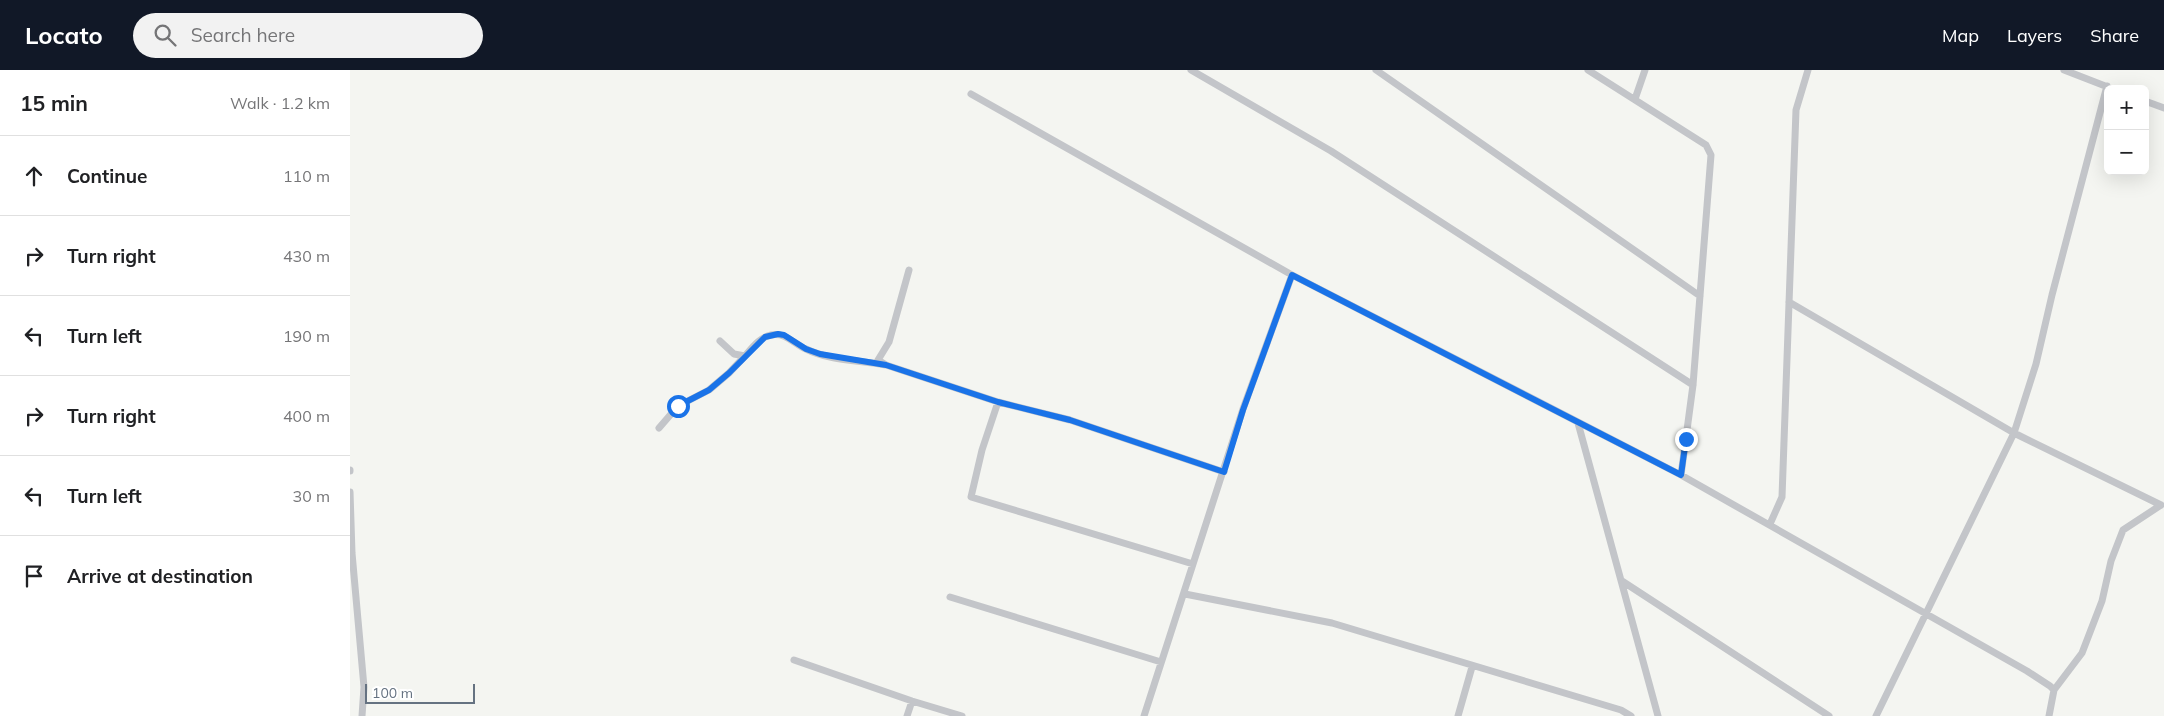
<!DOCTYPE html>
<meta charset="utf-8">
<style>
:root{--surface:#fff;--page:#f2f2f2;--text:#202124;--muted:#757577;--line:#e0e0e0;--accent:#111827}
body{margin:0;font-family:Mulish,sans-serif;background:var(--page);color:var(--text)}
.controls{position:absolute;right:15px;top:15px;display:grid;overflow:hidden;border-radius:8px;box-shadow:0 5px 20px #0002}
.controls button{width:45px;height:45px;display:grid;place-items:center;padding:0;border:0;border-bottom:1px solid var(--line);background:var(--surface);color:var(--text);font:25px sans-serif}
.scale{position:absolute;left:15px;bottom:12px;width:110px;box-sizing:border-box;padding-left:5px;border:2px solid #657281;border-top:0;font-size:14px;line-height:18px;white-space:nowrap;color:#657281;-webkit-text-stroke:4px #fff;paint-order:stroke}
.stop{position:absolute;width:15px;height:15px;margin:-11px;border:4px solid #1a73e8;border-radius:50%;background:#fff}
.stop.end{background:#1a73e8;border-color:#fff;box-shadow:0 1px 5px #0008}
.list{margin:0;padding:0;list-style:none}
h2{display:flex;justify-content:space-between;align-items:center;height:65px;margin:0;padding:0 20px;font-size:21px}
h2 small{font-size:16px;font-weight:400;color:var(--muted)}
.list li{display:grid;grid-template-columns:32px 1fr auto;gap:15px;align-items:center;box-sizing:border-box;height:80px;padding:0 20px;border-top:1px solid var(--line)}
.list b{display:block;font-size:19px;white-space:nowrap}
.list em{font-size:16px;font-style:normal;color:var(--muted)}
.icon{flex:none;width:28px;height:28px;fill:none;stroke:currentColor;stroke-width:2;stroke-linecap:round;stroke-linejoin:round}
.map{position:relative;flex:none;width:1814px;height:646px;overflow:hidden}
header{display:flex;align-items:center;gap:30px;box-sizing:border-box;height:70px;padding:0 25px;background:var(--accent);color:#fff}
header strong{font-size:24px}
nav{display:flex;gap:28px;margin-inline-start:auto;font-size:18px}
.search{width:350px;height:45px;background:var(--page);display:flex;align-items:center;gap:12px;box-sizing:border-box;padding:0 18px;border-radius:28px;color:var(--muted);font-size:19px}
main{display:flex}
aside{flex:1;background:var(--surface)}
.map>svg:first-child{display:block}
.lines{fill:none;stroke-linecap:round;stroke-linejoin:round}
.street{stroke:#c3c5c9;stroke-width:7}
.route{stroke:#1a73e8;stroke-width:6}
</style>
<header>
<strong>Locato</strong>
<div class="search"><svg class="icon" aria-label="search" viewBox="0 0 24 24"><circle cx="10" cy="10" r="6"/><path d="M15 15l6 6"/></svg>Search here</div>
<nav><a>Map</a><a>Layers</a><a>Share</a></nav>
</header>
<main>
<aside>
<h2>15 min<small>Walk · 1.2 km</small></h2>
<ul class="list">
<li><svg class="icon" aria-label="ahead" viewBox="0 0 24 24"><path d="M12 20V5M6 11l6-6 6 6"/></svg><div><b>Continue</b></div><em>110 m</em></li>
<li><svg class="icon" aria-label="right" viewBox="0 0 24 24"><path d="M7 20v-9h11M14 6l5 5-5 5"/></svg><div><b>Turn right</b></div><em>430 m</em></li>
<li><svg class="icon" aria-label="left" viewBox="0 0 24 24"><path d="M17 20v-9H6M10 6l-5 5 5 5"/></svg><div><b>Turn left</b></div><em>190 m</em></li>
<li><svg class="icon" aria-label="right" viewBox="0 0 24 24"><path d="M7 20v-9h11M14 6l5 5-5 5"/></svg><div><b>Turn right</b></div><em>400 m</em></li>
<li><svg class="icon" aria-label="left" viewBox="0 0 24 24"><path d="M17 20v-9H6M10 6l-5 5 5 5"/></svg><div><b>Turn left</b></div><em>30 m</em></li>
<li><svg class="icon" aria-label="arrive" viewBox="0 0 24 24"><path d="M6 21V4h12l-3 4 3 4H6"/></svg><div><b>Arrive at destination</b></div></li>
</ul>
</aside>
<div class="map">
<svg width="1814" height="646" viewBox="0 0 1814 646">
<rect width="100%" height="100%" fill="#f4f5f1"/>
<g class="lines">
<path class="street" d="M841,0l140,81 362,234
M1026,0l324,226
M1238,0l118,75 5,10 -18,230 -12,90
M1714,0l49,19
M621,24l321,181 389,200 346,196 23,15 4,4 -5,26
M1285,29l10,-29
M1795,31l19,7
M1439,232l225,131 147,72
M370,271l14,13 11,2c7,-8 15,-19 26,-21 15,-3 23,9 35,14 24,12 54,11 80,16l-8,-5 11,-18 20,-72
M536,295l112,37 72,18 154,52
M648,332l-16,48 -11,47 222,67
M1228,353l80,293
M309,358l19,-22 31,-16 20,-17 16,-17
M0,400v1
M0,422l2,61 12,134 -2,29
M1420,454l12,-27 14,-387 12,-40
M1272,511l207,135
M835,524l147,29 289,87 10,6
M600,527l211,65
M444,590l118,41 50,15
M1704,620l28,-37 20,-52 9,-40 12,-31 38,-25
M557,646l5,-15
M794,646l99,-307 49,-134
M1108,646l14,-49
M1526,646l138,-283 22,-69 16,-69 55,-209"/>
</g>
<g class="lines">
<path class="route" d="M328,336l31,-16 20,-17 36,-36 13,-3 6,1 22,14 14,5 66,11 112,37 72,18 154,52 19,-62 49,-135 389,200 5,-36"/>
</g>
</svg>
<div class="controls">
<button>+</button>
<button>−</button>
</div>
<div class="scale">100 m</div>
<div class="stop" style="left:328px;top:336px"></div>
<div class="stop end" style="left:1336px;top:369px"></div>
</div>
</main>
